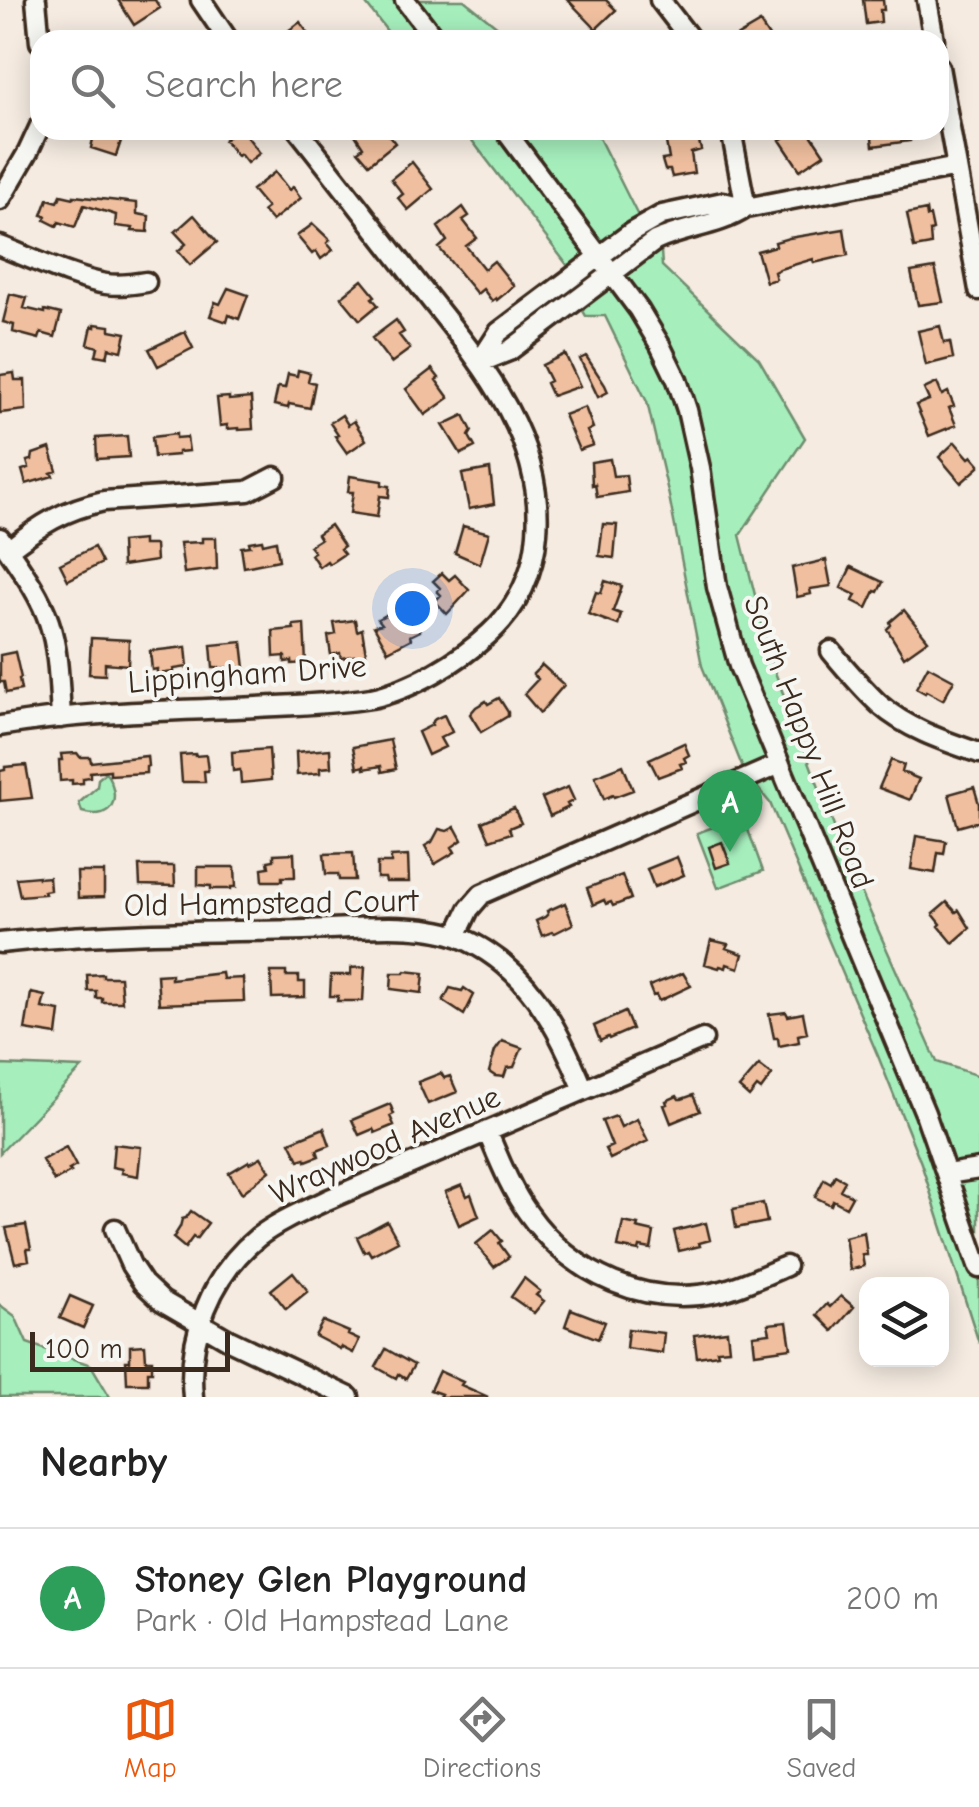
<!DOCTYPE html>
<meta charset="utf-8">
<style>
:root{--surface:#fff;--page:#f6f6f6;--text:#222;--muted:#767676;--line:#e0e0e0;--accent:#ea580c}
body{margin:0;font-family:"Comic Neue",sans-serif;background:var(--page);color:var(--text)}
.controls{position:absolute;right:30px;bottom:30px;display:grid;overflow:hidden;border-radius:20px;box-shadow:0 5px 25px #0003}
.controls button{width:90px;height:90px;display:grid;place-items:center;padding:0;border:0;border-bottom:2px solid var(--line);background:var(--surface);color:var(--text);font:50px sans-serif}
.scale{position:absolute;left:30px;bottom:25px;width:200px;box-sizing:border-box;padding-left:10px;border:5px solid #3b2a1e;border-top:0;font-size:28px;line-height:35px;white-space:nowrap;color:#3b2a1e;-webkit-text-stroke:8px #f6f6f2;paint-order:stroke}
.you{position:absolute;left:412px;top:608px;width:35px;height:35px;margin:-25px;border:8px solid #fff;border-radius:50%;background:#1a73e8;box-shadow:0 0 0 15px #1a73e833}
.badge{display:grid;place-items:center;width:65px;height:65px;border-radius:50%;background:var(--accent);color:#fff;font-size:32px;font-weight:700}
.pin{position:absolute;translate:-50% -82px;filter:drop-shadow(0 2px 5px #0008)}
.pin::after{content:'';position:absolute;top:52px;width:35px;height:30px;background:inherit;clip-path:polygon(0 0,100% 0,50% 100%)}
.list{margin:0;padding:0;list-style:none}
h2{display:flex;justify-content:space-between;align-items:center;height:130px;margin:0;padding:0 40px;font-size:42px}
h2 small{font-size:32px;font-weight:400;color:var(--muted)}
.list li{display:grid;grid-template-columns:65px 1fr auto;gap:30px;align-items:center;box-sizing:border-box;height:140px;padding:0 40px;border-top:2px solid var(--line)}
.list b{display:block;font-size:38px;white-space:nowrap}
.list p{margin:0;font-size:32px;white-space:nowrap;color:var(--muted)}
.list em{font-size:32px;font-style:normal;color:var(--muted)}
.icon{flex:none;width:55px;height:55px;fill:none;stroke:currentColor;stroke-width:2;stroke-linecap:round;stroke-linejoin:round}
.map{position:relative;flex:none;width:979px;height:1397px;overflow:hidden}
.search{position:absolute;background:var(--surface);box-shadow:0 5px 25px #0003;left:30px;right:30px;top:30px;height:110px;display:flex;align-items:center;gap:25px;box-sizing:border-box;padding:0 35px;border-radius:30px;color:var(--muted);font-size:38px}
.sheet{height:270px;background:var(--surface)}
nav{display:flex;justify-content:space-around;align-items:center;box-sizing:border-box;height:140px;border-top:2px solid var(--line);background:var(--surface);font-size:28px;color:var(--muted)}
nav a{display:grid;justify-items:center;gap:5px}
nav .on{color:var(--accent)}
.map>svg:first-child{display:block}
.green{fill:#a6efbd;stroke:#708c6e;stroke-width:2.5}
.building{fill:#efbf9f;stroke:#3b2a1e;stroke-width:2.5}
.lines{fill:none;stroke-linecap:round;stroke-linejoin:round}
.minor-casing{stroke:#3b2a1e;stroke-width:25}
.minor{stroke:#f6f6f2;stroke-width:18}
.labels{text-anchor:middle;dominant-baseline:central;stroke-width:8;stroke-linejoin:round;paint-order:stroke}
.street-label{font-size:32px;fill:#3b2a1e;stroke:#f6f6f2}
</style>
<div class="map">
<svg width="979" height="1397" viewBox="0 0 979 1397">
<rect width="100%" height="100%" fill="#f5ebe1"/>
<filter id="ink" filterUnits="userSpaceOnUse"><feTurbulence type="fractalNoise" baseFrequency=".01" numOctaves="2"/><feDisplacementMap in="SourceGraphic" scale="20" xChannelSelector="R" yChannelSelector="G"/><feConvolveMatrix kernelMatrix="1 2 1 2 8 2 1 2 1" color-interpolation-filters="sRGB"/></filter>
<g filter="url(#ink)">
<path class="green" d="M363,0h101l50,40h-120z
M464,130h131l48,96 -69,48z
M651,244l4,9 6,-2 1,15 97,93 46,79 -65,97 33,132 73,191 91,204 42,14v267l-58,-180 -43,-107 -108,-253 -26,-32 -42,-105 -33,-170 -22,-94 -42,-86h-19l-3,-5 4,-8 7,-4 -5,-8z
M103,769c19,23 14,53 -21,43l-3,-9 18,-16 1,-8 6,-5z
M743,816l20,55 -45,17 -21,-55z
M0,1065l82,3 -82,85z
M0,1305l15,11 12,27 64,22 19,32h-110z"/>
<path class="building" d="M118,0h37l5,8 -26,17z
M568,0h38l10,10 -20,19z
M863,0h20l1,10h-4l1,12 -15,2z
M300,22l13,18h-37z
M760,23l11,17h-40z
M95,130h27l-3,7 3,1 -6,18 -25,-8z
M236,130h6l18,23 -13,10 -7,-9 -3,2 -13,-16z
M352,130h33l10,13 -26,21 -11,-13 5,-4z
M795,130h13l16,24 -24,16 -20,-30z
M871,130h38l1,11 -37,5z
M698,137l3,13 -10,3 3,20 -22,4 -2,-7h-5l-3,-10 7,-1 -3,-17z
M412,162l21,27 -25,21 -10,-12 5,-4 -12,-15z
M275,172l14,18 4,-3 8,11 -29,23 -9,-10 4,-3 -15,-18z
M61,195l13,3v-2l63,7v11l12,2 -1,16 -16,-1 1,-3 -18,-2 1,-11 -32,-10 -9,22 -16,-5 -2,4 -12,-6 1,-4 -4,-1 6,-16 10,3z
M463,207l6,9 -6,4 14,18 -11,8 18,23 10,-8 20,25 -17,14 -1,-2 -4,3 -9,-12 -6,5 -38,-46 8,-7 -9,-14z
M926,210l1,7 3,-1 3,14 -3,1 1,14 -17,3 -7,-34z
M194,215l23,27 -27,23 -12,-14 8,-7 -11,-12z
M313,224l17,16 -3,3 6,7 -12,9 -5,-8 -4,3 -15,-18z
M844,229l4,26 -34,8 -1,-4 -33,10 -6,3 2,7 -10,3 -9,-31 19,-5 -1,-4 14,-4z
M935,268l8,34 -25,3 -7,-33z
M362,280l13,16 -3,2 6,7 -18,15 -19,-23z
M228,288l20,7 -9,24 -10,-4 -2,7 -17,-6 5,-14 5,2z
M10,294l17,4 -3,10 21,5v-3l16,4 -6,23 -14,-4 -2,6 -26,-7 1,-7 -11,-3z
M396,320l8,12 -5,3 11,14 -19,14 -19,-25z
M95,324l15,2v4l16,3 -4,18 -13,-3 -2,9 -11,-2 2,-8 -10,-3 4,-18 3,1z
M940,326l4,17 6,-1 3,16 -27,7 -8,-34z
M185,332l8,16 -35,18 -9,-17z
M565,354l15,32 -28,10 -6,-13 4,-2 -8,-16z
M586,356l19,29 3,7 -10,5 -18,-38z
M432,369l7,9 -3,2 13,18 -24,17 -19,-26z
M298,370l12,3 -2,8 7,2 -5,25 -21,-4 -1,4 -14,-3 4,-18 7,1 3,-14 9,2z
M14,373l1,7h10l1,30 -26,3v-38z
M937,383l5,12 6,-3 6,14 -5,2 7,17 -27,11 -13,-31 13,-5 -5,-11z
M229,397v3l22,-2 2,31 -14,1v-2l-12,1v-4l-7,1 -3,-28z
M585,407l8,21 -6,3 6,14 -14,5 -15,-35z
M342,415l6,10 6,-4 12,19 -19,13 -12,-17 3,-1 -8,-12z
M464,415l8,16 -3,5 6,11 -14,7 -18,-29z
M176,434v4l11,-1 2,14 -11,1v3l-24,2 -2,-20z
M127,436l2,21 -32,2 -1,-21z
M955,442l14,16 3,-2 7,8v3l-18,16 -22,-26z
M50,448l7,23 -6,2 2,3 -27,8 -4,-14 7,-2 -2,-7 5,-1 1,-6z
M610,459l3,17 13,-1 2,17 -31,5 -2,-13 -3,1 -1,-23z
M490,469l4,35 -25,5 -7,-35z
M350,476l32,5v4l8,1 -1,11 -9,-1 -3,21 -27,-4 3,-21h-5z
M603,524l14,1 -3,33 -15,-2z
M330,525l14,21 -4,3 4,5 -15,10 -2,-3 -8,6 -8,-13 3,-2 -5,-6 11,-7 -3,-5z
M463,526l26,7 -9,31 -25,-11z
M202,538h14l1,31 -33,4 -4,-30 22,-1z
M143,540v5h12l1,16 -34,5 -1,-24z
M262,540l1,4 13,-3 3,19 -35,7 -3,-20 9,-1 -1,-4z
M94,547l8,16 -34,17 -8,-16z
M826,560l5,26 -21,3 1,5 -14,3 -5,-29z
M851,567l32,15 -5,10 -3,-1 -8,17 -14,-7 3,-6 -15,-7z
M442,573l7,7 6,-5 14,15 -22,24 -12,-13 6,-6 -4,-4 3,-3 -7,-7z
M605,581l17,5 -9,25 8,3 -3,11 -30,-11 8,-22 5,1z
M406,604l12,18 2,9 -10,5 1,3 -23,12 -14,-25 8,-2 -4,-5z
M904,610l24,30 -24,17 -17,-28 4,-4 -1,-3z
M355,620l2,11 5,-2 4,25 -25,4 -1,-5 -9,2 -3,-19 8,-2 -2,-11z
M304,624l2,39 -14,1v-3l-7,1v-6l-11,1 -1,-26 21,-2 -1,-4z
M91,638l38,2 -1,25 -23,-2v12l-16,-1z
M242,642l3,26h-32l-2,-23z
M186,647l2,20 -14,2v3l-17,2v-5l-5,1 -2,-19z
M15,652l6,26 -2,1 2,11 -15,3 -2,-11h-4v-27z
M542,665l22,20 -24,28 -16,-19 14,-15 -5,-5z
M928,666l26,14 -11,20 -17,-9 -1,2 -9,-5z
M499,698l9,14v4l-27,16 -11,-18 6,-7 10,-6 2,3z
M444,715l8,17 -12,6 5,9 -17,8 -10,-23 14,-7 -1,-2 4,-4z
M390,740l6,29 -14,3 -1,-6 -17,3v-3l-7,2 -4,-21z
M684,743l5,12 -5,3 2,4 -6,2 2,4 -24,9 -9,-18z
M269,749l2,31 -30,3 -1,-13 -7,1 -1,-19z
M330,749l1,18 -11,1v5l-23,2 -1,-23z
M77,753l3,4h10l1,5 56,-6 1,10 -2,1v6l-36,2v-5l-20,2v5l-7,1v5l-11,1v-4l-12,1 -1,-21h3l-1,-6z
M195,754v2l11,-1 2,16h-4l1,11h-23l-2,-27z
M891,760l13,5 -2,7 17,7 -9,21 -31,-12z
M26,765l6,33 -32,3v-30l5,-1v-3z
M623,765l10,25 -19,7 -1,-2 -9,4 -9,-23z
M568,787l6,13 -7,4 2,3 -19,9 -8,-18z
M974,787l5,17v17l-21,6 -9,-33z
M514,808l7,15 -12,5 2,5 -21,7 -8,-18z
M455,827l7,13 -10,7 3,5 -20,12 -10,-18 7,-4 7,-13 8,2z
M916,836l30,5 -2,13 -6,-1 -3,20 -24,-4z
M722,842l8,21 -14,5 -7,-21z
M294,853l1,24h-13v4h-19l-1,-13 7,-1 -1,-6 6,-1v-6z
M353,853l2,27h-16l-1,-6h-12l-2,-20z
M408,856l1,26h-23l-1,-4h-8v-15h14v-6z
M677,857l7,18 -30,12 -7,-18z
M139,866h35l1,20 -35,-1z
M198,867h37l1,20h-5v2h-20v-3l-13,-1z
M77,872h27v25l-26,1z
M622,875l9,24 -18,7 -2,-4 -5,2 -2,-4 -11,5 -6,-17z
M38,876v2l11,-1 1,13 -6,1 1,3 -25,2 -4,-18z
M947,902l9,10 3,-2 11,18 -17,15 -14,-17 2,-2 -8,-10z
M565,903l8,21 -18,9 -3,-1 -10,4 -6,-15 9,-4 3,-3 -1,-3z
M711,940l17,4 -2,4 17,6 -4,14 -12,-4 -1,4 -6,-2 -1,2 -14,-4z
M365,967l-2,34h-26l1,-5h-8l1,-21h20v-7z
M405,971l19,2 -2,20 -31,-4 1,-16h12z
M271,972h15v4h13v6h6v15l-33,1z
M222,973l1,6 20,-1 1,23 -85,3 -2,-29 14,-1v5z
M683,973l8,13 -32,15 -3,-6 -3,1 -4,-10z
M103,974v3h17l2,25h-20v-4h-6v-7h-8l-1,-16z
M450,988l12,3 2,-3 10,7 -10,20 -21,-14z
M31,993l14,3 -3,12 18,3 -3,24 -32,-5z
M625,1012l7,17 -23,10 -1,-2 -8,4 -6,-15z
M786,1012l2,4 15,-3 4,20 -9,2 1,7 -20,4 -1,-8h-4l-5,-24z
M502,1041l20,7 -8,19 -7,1 -3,9 -9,-1 -6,-4 6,-21z
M759,1065l13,10 -11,15 -4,-3 -8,10 -10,-9z
M441,1073l3,5 6,-2 7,16 -29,12 -10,-22z
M693,1095l7,16 -29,12 -7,-18 3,-1 -1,-3 11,-5 2,3h3z
M390,1104l4,10 -4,2 4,9 -19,8 -2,-4 -14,6 -7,-15z
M616,1116l5,11 16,-8 11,22 -38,18 -5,-10 7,-3 -10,-25z
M324,1128l6,17 -13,5 2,6 -13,5 -1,-3 -6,2 -9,-18z
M114,1144l27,3 -3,29 -17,-3 1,-4 -10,-2z
M66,1147l10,19 -7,4 2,2 -17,9 -12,-21z
M261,1157l9,14 -28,22 -13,-20 20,-12 1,2z
M835,1175l10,6 -5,9 12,6 -6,11 -13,-7 -2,5 -16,-8 9,-18 7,4z
M462,1185l5,11 4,-2 8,22 -20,9 -14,-33z
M763,1203l4,19 -31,6 -3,-19z
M191,1211l17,12 -12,16 -3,-2 -8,11 -12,-10 7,-11 2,-8 4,-1z
M387,1221l11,20 -27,14 -3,-5 -4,2 -7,-15z
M623,1222l15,3 -1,3 17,4 -3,17 -11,-2 -1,4 -21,-4z
M706,1223l4,17 -11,3 1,3 -21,5 -5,-20z
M26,1225l5,24h-4l2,11 -14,3 -9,-35z
M493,1230l9,11 -3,2 10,14 -15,10 -18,-23z
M864,1232l3,23h-5l2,11 -14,4 -5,-33z
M293,1272l15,19 -22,18 -15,-19z
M524,1278l16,13 -4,4 8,6 -10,12 -23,-16z
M70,1296l23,10 -10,22 -23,-10z
M841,1296l13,11 -21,24 -16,-16 10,-11 3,3z
M571,1309l34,13 -7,17 -33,-13z
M323,1321l26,11 -1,3 11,5 -6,13 -12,-6 -1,2 -25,-13z
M787,1322l4,26 -36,5 -2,-18 17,-2 -2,-9z
M628,1329l36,4 -2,20 -36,-5z
M727,1331l2,18 -12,1 1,4 -21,3 -3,-22z
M145,1345l1,15h6v11h-4v12h-21l-1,-22h4v-15z
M386,1349l28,16 -8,14 -8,-5 -2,4 -20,-11z
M439,1371l24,11 -2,3 27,12h-49l2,-3 -11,-4z"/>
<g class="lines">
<g class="minor-casing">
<path id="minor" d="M36,0l4,42
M201,0l27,40
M405,0l31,40
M660,0l31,40
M927,0l7,40
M939,67l40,223
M505,130l134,180 21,35 17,35 10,30 13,58 17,119 22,79 186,447 54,155
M731,130l15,78 211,-41
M0,200l28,-48 12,-26
M723,202l23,6c-27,18 -61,19 -91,33l-146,110 -30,12 20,-31 133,-100 30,-17z
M0,246c31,12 75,33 106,38 14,2 27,0 40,-2
M0,538c18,27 39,54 49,84 10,30 10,64 12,96
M8,550c32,-25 55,-40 96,-49l144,-10 27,-14
M831,651c15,18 31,37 48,53 28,25 65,37 100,49
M0,726c85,-15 172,-15 257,-19 38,-2 77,-3 114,-9 40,-8 89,-37 119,-65 29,-27 44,-61 47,-100 8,-101 -64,-179 -122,-253 -39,-50 -77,-100 -117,-150
M456,936l13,-27 13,-15 298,-130
M0,943c101,-11 203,-11 305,-13 43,-1 112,-9 152,6 70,28 100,90 127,154
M487,1131c12,28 23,57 41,82 44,62 118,96 194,78 22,-6 43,-16 64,-25
M947,1174l32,-5
M115,1229l16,36 12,18 19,18 67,39 120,57
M193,1397c-6,-60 18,-122 65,-160 21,-16 46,-26 69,-37l376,-161"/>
</g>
<use href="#minor" class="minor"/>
</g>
</g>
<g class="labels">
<g class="street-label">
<text transform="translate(247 674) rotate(-4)">Lippingham Drive</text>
<text transform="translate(809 742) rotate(69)">South Happy Hill Road</text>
<text transform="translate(271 903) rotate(-1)">Old Hampstead Court</text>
<text transform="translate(385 1145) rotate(-24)">Wraywood Avenue</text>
</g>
</g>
</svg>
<div class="controls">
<button><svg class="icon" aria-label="layers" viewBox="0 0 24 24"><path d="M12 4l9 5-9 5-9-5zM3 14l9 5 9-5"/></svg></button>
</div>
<div class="scale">100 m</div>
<div class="you"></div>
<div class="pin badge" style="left:730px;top:852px;background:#2e9e5b">A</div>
<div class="search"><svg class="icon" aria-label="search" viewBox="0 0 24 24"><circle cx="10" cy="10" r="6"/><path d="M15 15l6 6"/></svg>Search here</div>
</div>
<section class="sheet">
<h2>Nearby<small></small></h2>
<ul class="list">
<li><span class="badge" style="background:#2e9e5b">A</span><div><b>Stoney Glen Playground</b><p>Park · Old Hampstead Lane</p></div><em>200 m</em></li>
</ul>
</section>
<nav>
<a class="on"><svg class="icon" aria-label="map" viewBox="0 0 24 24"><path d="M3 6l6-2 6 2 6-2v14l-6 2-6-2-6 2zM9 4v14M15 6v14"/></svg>Map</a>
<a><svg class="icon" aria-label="directions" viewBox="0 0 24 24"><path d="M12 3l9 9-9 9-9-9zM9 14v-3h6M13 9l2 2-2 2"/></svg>Directions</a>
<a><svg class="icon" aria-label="saved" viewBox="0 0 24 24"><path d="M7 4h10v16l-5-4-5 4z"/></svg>Saved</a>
</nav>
